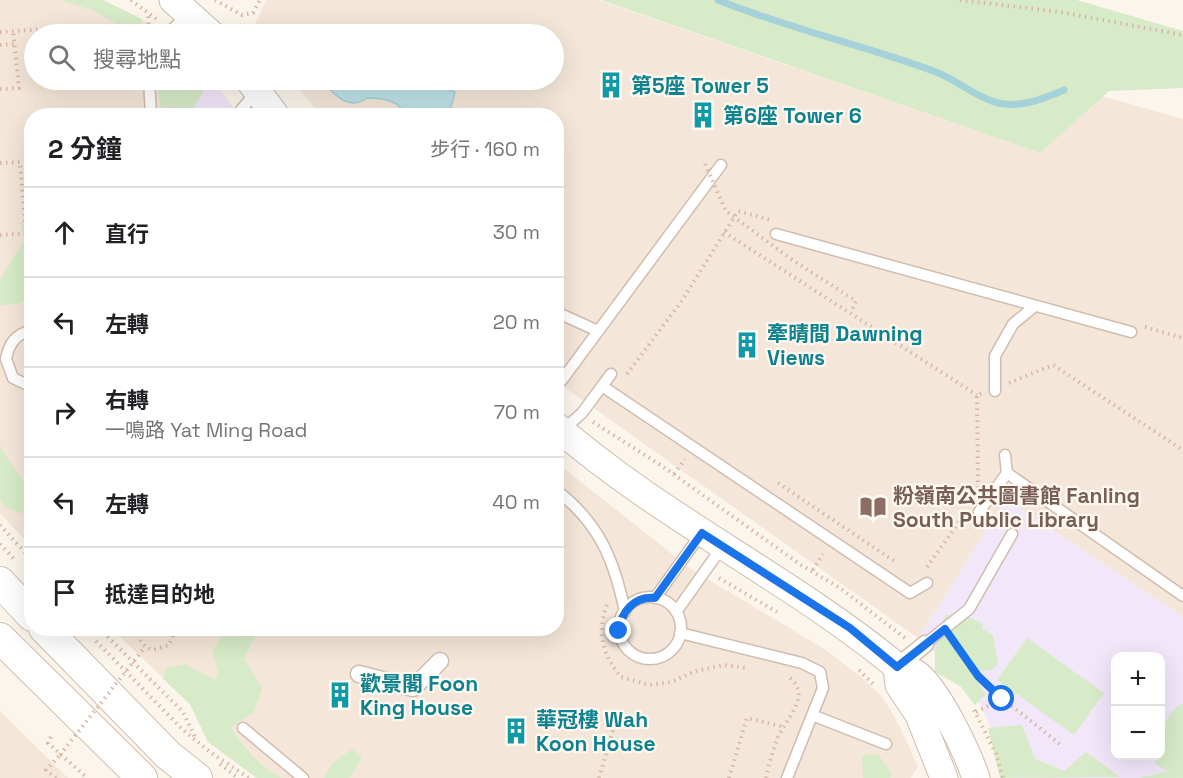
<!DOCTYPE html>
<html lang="zh-TW">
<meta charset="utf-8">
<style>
:root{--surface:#fff;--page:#f2f2f2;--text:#202124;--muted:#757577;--line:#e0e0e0}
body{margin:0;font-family:"Space Grotesk","Noto Sans TC",sans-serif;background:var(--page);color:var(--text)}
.controls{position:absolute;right:18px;bottom:18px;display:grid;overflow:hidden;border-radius:12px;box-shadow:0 6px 24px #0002}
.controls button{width:54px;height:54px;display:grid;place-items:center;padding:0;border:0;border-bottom:2px solid var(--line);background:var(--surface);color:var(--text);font:30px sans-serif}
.stop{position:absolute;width:18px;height:18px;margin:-14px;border:4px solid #1a73e8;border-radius:50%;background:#fff}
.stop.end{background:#1a73e8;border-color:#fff;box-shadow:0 2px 6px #0008}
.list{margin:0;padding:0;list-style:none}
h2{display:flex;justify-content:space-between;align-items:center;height:78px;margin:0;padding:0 24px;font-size:26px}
h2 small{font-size:20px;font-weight:400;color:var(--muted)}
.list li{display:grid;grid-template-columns:39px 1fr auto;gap:18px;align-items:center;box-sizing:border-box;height:90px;padding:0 24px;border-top:2px solid var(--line)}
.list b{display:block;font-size:22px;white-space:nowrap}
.list p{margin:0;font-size:20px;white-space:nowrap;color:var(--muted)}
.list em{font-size:20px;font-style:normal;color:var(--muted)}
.icon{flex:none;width:33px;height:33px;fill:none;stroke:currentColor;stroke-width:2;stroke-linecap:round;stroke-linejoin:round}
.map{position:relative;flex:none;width:1183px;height:778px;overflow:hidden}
.search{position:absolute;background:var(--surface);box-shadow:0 6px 24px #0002;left:24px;top:24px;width:540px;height:66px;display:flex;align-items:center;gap:15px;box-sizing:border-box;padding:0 21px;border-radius:33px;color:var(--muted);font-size:22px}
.panel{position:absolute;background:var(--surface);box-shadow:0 6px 24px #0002;left:24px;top:108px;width:540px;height:528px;border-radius:24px}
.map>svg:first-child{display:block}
.residential{fill:#f4e7d9}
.education{fill:#f2e7f9;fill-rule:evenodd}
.green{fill:#d7ebc8}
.water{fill:#bee2e7;stroke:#a5d1d8;stroke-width:1.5}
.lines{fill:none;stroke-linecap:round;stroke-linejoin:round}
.stream{stroke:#a5d1d8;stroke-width:7}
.service-casing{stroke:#cfbdaf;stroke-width:13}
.pedestrian-casing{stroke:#cfbdaf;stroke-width:19}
.tertiary-casing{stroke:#cfbdaf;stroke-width:29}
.secondary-casing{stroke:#d5bfaf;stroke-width:32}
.path{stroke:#d7b7a5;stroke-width:4;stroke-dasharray:1.5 4.5;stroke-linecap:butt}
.service{stroke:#fff;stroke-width:10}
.pedestrian{stroke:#fff;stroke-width:16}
.tertiary{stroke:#fff;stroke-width:27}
.secondary{stroke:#fff;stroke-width:30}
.path-bridge{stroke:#d7b7a5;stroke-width:4;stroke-dasharray:1.5 4.5;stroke-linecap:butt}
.route{stroke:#1a73e8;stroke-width:8}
.labels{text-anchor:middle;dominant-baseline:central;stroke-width:4.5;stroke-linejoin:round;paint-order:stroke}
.culture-label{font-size:21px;font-weight:bold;fill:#0d838f;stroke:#fff9f1;text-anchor:start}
.education-label{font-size:21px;font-weight:bold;fill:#785e54;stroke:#fff9f1;text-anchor:start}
</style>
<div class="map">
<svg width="1183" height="778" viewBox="0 0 1183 778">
<rect width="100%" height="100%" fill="#fcf5eb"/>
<path class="residential" d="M0,0h103l67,34h-136v46h176l-21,35 -157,1 -1,431 -31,-34z
M266,0h333l441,153 62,-57 81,23v498l-177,-118 -88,139 -361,-256 -1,-266 -236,-1 -28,-35h262v-46h-297l-4,-5z
M557,463l134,106 135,81 35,27 23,22 17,30 17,37 -7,12h-654l-49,-36 -18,-38 -78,-75 444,-1z
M0,711l65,64 3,3h-68z"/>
<path class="education" d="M210,80h2l27,35 -50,1z
M1006,499l177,118v151l-44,10h-129l-27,-69 -10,-16 -22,-26 -33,-29zM1116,656h44v100h-44z"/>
<path class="green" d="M61,0h42l39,19 -2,10 -10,2 -39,-21z
M601,0h476l106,31v57l-74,3 -69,62z
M157,80h53l-21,36 -22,-1 -7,-10z
M31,217v82l-13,5 -18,1v-25l24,-40 -4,-17z
M0,447l31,46 -6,21 -20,-6 -5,-8z
M946,615l21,1 16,8 -1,5 11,6 5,29 -6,6 -22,1 16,23 -11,11 -15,-19 -25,-14v-37z
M255,636l-11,23 18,29 -8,24 -23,15c12,20 29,40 50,51h-24l-49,-36 -18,-38 -27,-25 3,-11 19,-4 30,16 3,-9 -6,-19 9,-15z
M1027,638l77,55 -30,42 -77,-55z
M1183,703v75h-44l29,-7 -13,-7 1,-8h4c0,-20 4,-43 23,-53z
M1022,725l13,34 29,12 22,-19 34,25 -120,1 -12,-50z
M353,749l9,8 -13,21h-24c4,-14 15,-22 28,-29z
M878,754l14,20 -2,4h-27l-1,-22z"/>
<path class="water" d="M321,80h101l33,12 -6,23h-43c-8,-15 -23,-17 -39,-17 -19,14 -34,-5 -46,-18z"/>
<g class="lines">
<path class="stream" d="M718,0c71,29 146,45 218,72 21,8 39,25 62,31 23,5 45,-4 66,-13"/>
<g class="service-casing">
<path id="service" d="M167,34l22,-20
M149,80l2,36
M236,116l21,-25
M776,234l355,98
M556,312l42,19
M32,330c-16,4 -23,13 -26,29l7,19 19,9
M562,380l159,-215
M602,386l9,-12
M995,391v-35l18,-32 22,-18
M562,431l20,-18 20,-27 308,207 17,-10
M1005,455l2,18
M556,490c43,33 58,69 69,122
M979,512l28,-39 176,123
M619 628a31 31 0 1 1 62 0a31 31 0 1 1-62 0Z
M655,598l46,-64
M676,612l46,-65
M680,633l122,30 18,9 3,16 -36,90
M925,644l44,-35 43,-75
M812,715l74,29
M243,728l60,50"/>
</g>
<g class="pedestrian-casing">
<path id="pedestrian" d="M897,667l28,-23
M359,674l54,14 27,-27"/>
</g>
<g class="tertiary-casing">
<path id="tertiary" d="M173,0l38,34
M249,80l27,36
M556,426c105,91 231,151 338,238 7,6 18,6 24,11 21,18 49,76 58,103
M897,667l2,18 20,30 25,63"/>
</g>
<g class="secondary-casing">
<path id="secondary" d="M0,582l32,34
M44,628l124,127 29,23
M0,638l142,140"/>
</g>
<path class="path" d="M131,0l25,19
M215,0l27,15 11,-2 7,-13
M960,0l100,12 123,23
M0,32l75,-5v7
M144,34l5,-6 -1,-13
M0,45l14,-1
M80,80v7l54,-5
M0,89l19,-1 -6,-58
M0,163l20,-1 6,71
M724,232l253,163
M0,235l32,-2
M791,259l65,42 -5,11
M1145,327l38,11
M627,374l54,-72 57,-91 33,9
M1009,383l44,-18 130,85
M593,422l69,44 139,99 39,23 65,50
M674,474l11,-15
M778,483l116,78
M978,488l-1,-93 5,-2
M0,525l32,35
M0,544l16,17
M927,567l37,-52
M813,570l10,-16
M719,578l58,34
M607,605c-11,28 -4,50 14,72l28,8 22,-3 25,-11 28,-6 24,3
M99,628l84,84 12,25
M139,628c-1,12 4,19 14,22l16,-5 4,-10 -1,-7
M952,639l26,37 25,23 58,46
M96,641l86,88 28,23 39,26
M859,670l16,16
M974,710l22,44 7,24
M976,712l27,-13
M51,737l-3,6 39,35
M220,764l18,14
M56,778l-10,-8 14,-15
M599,778l18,-61
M729,778l18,-60 37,9
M766,778c3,-14 7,-28 12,-41 8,-18 34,-41 12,-59"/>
<use href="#service" class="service"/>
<use href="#pedestrian" class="pedestrian"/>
<use href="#tertiary" class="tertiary"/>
<use href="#secondary" class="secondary"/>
<path class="path-bridge" d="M705,164l21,47 65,48
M60,755l85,-108"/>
</g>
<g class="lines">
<path class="route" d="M619,631c2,-19 15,-35 36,-33l47,-65 148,95 47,39 48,-38 33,47 24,23"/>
</g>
<defs>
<g id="building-bare" transform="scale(2.07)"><path d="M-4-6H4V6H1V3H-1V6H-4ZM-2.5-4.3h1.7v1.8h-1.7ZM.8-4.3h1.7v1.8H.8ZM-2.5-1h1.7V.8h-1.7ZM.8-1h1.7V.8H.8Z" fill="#0f9aa8" stroke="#fff9f1" stroke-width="2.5" paint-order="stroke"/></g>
<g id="library-bare" transform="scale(2.07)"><path d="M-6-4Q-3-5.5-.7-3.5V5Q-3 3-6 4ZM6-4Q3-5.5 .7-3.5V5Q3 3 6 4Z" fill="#8d6e63" stroke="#fff9f1" stroke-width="2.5" paint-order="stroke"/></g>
</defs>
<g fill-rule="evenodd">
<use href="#building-bare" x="611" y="85"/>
<use href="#building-bare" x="703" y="115"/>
<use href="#building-bare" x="747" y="345"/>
<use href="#library-bare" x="873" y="507"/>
<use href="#building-bare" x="340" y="695"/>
<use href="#building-bare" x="516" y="731"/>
</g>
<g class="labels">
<g class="culture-label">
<text x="631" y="85">第5座 Tower 5</text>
<text x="723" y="115">第6座 Tower 6</text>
<text x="767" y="333">牽晴間 Dawning<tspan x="767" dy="24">Views</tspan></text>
<text x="360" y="683">歡景閣 Foon<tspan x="360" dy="24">King House</tspan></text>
<text x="536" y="719">華冠樓 Wah<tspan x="536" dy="24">Koon House</tspan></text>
</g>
<g class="education-label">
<text x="893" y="495">粉嶺南公共圖書館 Fanling<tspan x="893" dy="24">South Public Library</tspan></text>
</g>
</g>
</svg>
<div class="controls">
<button>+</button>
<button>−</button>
</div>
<div class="stop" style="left:1002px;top:699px"></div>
<div class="stop end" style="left:619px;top:631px"></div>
<div class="search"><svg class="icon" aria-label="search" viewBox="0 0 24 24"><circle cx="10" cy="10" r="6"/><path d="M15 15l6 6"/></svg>搜尋地點</div>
<section class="panel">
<h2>2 分鐘<small>步行 · 160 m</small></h2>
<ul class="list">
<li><svg class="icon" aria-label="ahead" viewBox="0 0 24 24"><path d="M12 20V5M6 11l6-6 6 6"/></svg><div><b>直行</b></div><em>30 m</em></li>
<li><svg class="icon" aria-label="left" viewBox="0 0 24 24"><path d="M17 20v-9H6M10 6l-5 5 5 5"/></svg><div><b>左轉</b></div><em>20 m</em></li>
<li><svg class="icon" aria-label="right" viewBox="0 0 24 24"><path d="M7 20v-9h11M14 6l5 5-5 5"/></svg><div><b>右轉</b><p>一鳴路 Yat Ming Road</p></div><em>70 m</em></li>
<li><svg class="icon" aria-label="left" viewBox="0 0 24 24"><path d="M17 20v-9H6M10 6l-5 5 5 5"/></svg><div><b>左轉</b></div><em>40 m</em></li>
<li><svg class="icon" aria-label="arrive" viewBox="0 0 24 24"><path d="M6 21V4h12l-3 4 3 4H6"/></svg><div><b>抵達目的地</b></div></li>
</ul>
</section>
</div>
